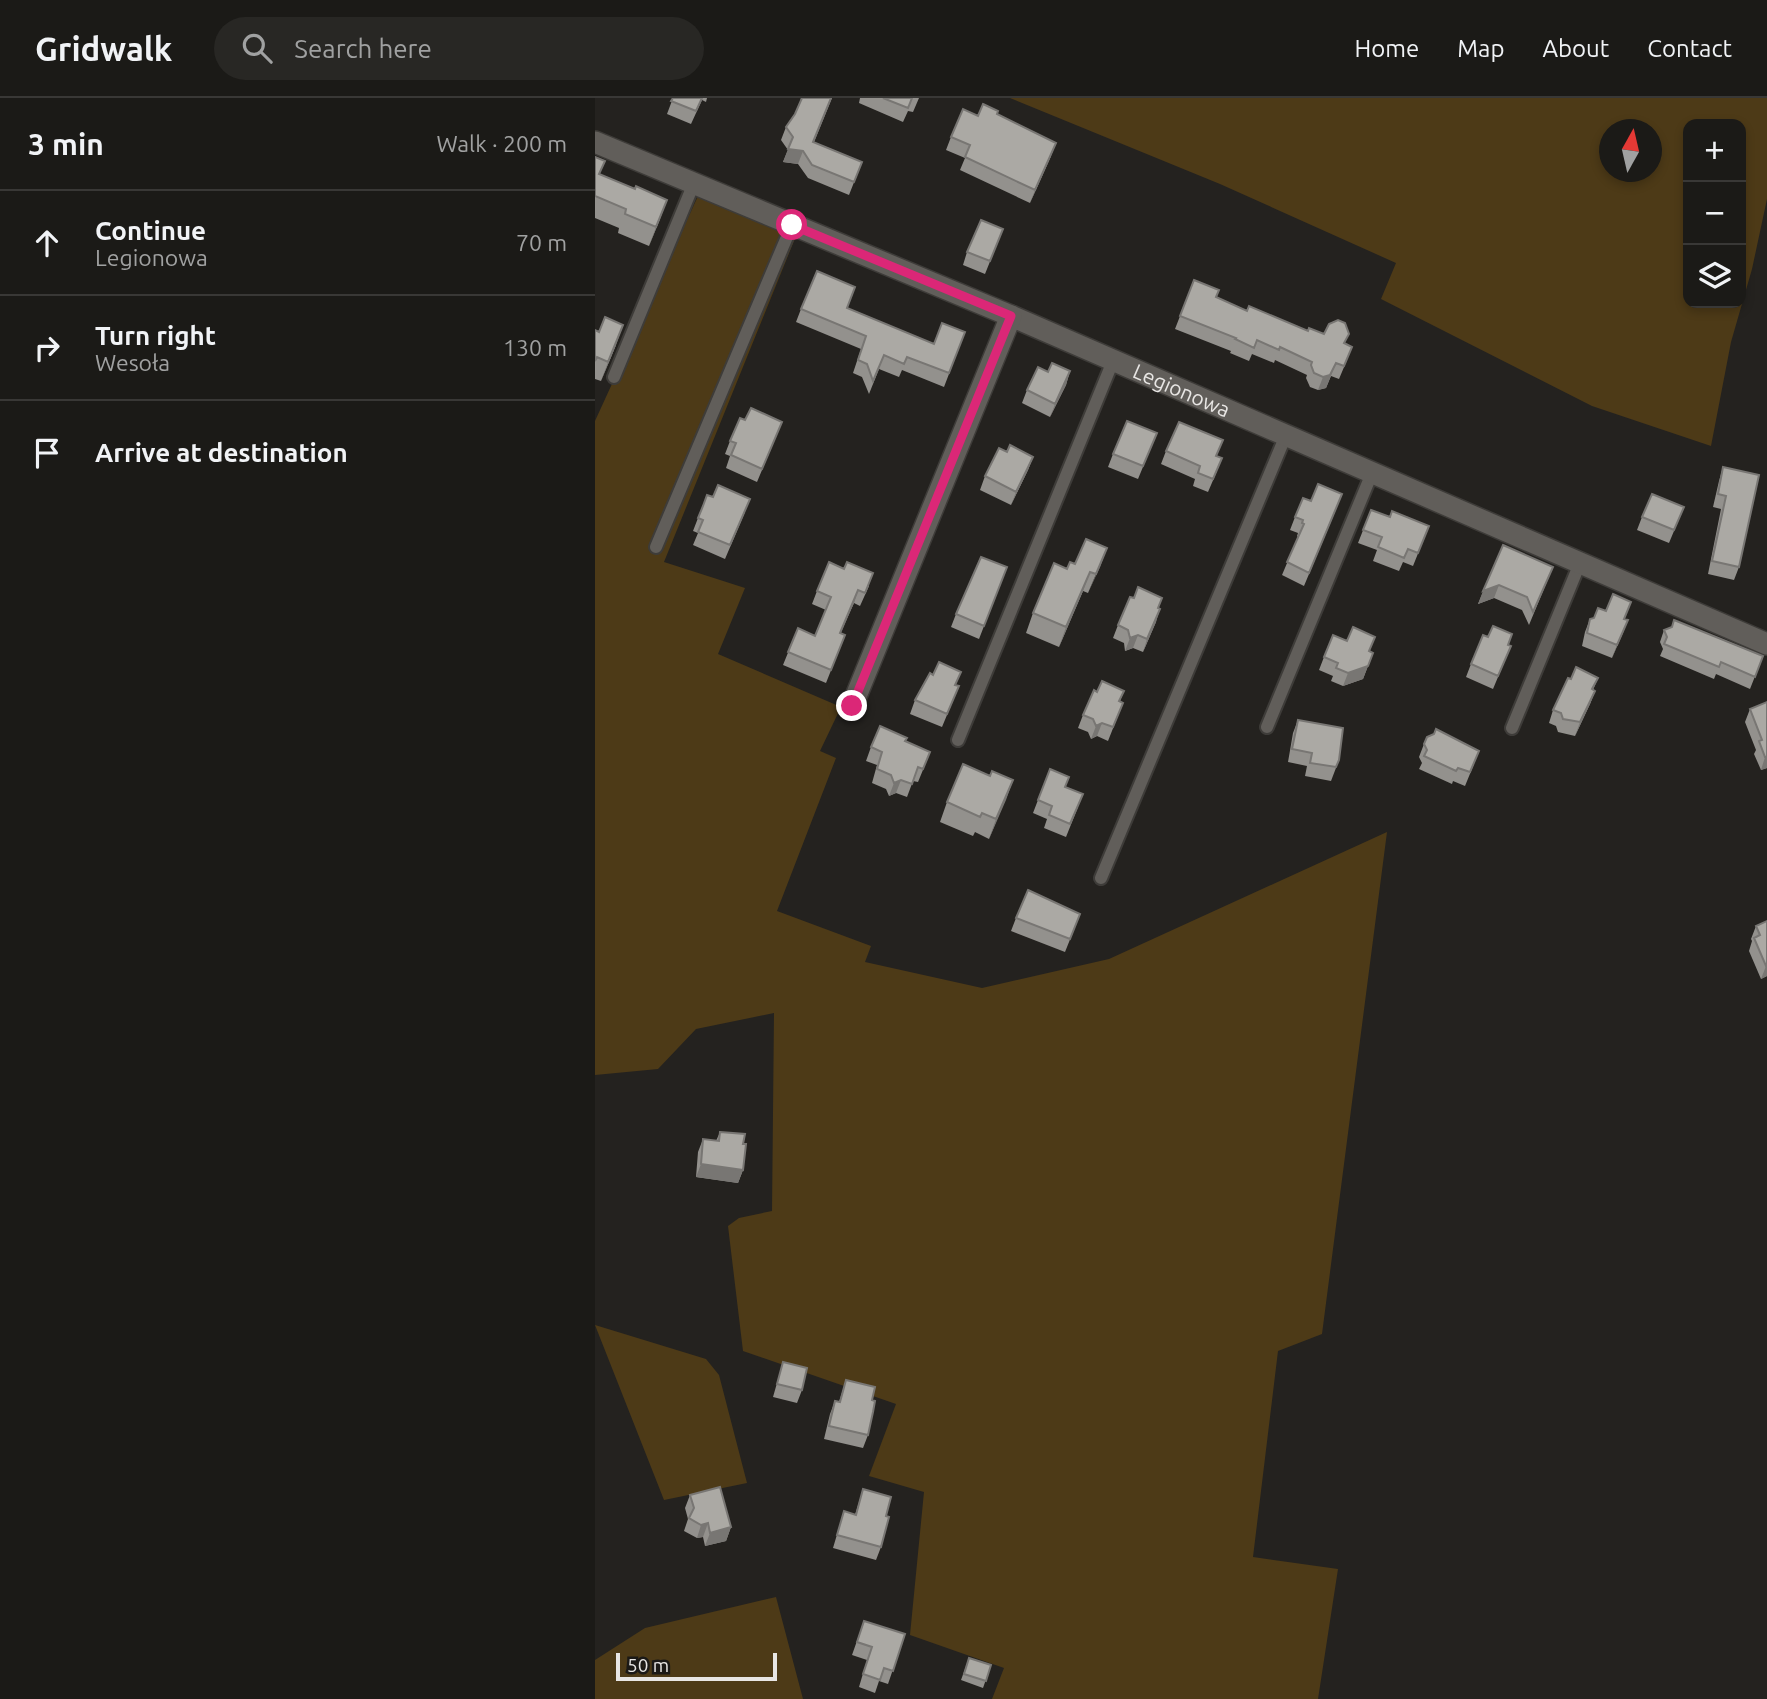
<!DOCTYPE html>
<meta charset="utf-8">
<style>
:root{--surface:#1b1a17;--page:#282724;--text:#f1f3f6;--muted:#a0a1a1;--line:#393836}
body{margin:0;font-family:Ubuntu,sans-serif;background:var(--page);color:var(--text)}
.controls{position:absolute;right:21px;top:21px;display:grid;overflow:hidden;border-radius:14px;box-shadow:0 4px 10px #0003}
.controls button{width:63px;height:63px;display:grid;place-items:center;padding:0;border:0;border-bottom:2px solid var(--line);background:var(--surface);color:var(--text);font:35px sans-serif}
.compass{position:absolute;left:1004px;top:21px;width:63px;height:63px;border-radius:50%;background:var(--surface);box-shadow:0 4px 10px #0003;rotate:8deg}
.scale{position:absolute;left:21px;bottom:18px;width:161px;box-sizing:border-box;padding-left:7px;border:4px solid #e8e6e4;border-top:0;font-size:19px;line-height:24px;white-space:nowrap;color:#e8e6e4;-webkit-text-stroke:5px #1b1916;paint-order:stroke}
.stop{position:absolute;width:21px;height:21px;margin:-16px;border:5px solid #db2777;border-radius:50%;background:#fff}
.stop.end{background:#db2777;border-color:#fff;box-shadow:0 2px 7px #0008}
.list{margin:0;padding:0;list-style:none}
h2{display:flex;justify-content:space-between;align-items:center;height:91px;margin:0;padding:0 28px;font-size:30px}
h2 small{font-size:23px;font-weight:400;color:var(--muted)}
.list li{display:grid;grid-template-columns:46px 1fr auto;gap:21px;align-items:center;box-sizing:border-box;height:105px;padding:0 28px;border-top:2px solid var(--line)}
.list b{display:block;font-size:26px;white-space:nowrap}
.list p{margin:0;font-size:23px;white-space:nowrap;color:var(--muted)}
.list em{font-size:23px;font-style:normal;color:var(--muted)}
.icon{flex:none;width:38px;height:38px;fill:none;stroke:currentColor;stroke-width:2;stroke-linecap:round;stroke-linejoin:round}
.map{position:relative;flex:none;width:1172px;height:1601px;overflow:hidden}
header{display:flex;align-items:center;gap:42px;box-sizing:border-box;height:98px;padding:0 35px;background:var(--surface);border-bottom:2px solid var(--line)}
header strong{font-size:33px}
nav{display:flex;gap:38px;margin-inline-start:auto;font-size:24px}
.search{width:490px;height:63px;background:var(--page);display:flex;align-items:center;gap:18px;box-sizing:border-box;padding:0 24px;border-radius:38px;color:var(--muted);font-size:26px}
main{display:flex}
aside{flex:1;background:var(--surface)}
.map>svg:first-child{display:block}
.green{fill:#4d3a17;fill-rule:evenodd}
.lines{fill:none;stroke-linecap:round;stroke-linejoin:round}
.lane-casing{stroke:#3e3c39;stroke-width:16}
.street-casing{stroke:#3e3c39;stroke-width:24}
.lane{stroke:#615e5a;stroke-width:12}
.street{stroke:#615e5a;stroke-width:21}
.wall{fill:#93918d}
.shaded-wall{fill:#787673}
.building{fill:#aba9a4;stroke:#787673;stroke-width:2}
.route{stroke:#db2777;stroke-width:9}
.labels{text-anchor:middle;dominant-baseline:central;stroke-width:7;stroke-linejoin:round;paint-order:stroke}
.street-label{font-size:21px;fill:#e8e6e4;stroke:#1b1916}
</style>
<header>
<strong>Gridwalk</strong>
<div class="search"><svg class="icon" aria-label="search" viewBox="0 0 24 24"><circle cx="10" cy="10" r="6"/><path d="M15 15l6 6"/></svg>Search here</div>
<nav><a>Home</a><a>Map</a><a>About</a><a>Contact</a></nav>
</header>
<main>
<aside>
<h2>3 min<small>Walk · 200 m</small></h2>
<ul class="list">
<li><svg class="icon" aria-label="ahead" viewBox="0 0 24 24"><path d="M12 20V5M6 11l6-6 6 6"/></svg><div><b>Continue</b><p>Legionowa</p></div><em>70 m</em></li>
<li><svg class="icon" aria-label="right" viewBox="0 0 24 24"><path d="M7 20v-9h11M14 6l5 5-5 5"/></svg><div><b>Turn right</b><p>Wesoła</p></div><em>130 m</em></li>
<li><svg class="icon" aria-label="arrive" viewBox="0 0 24 24"><path d="M6 21V4h12l-3 4 3 4H6"/></svg><div><b>Arrive at destination</b></div></li>
</ul>
</aside>
<div class="map">
<svg width="1172" height="1601" viewBox="0 0 1172 1601">
<rect width="100%" height="100%" fill="#24221f"/>
<path class="green" d="M415,0h757v101l-15,70 -21,73 -20,104 -119,-40 -211,-107 15,-36 -176,-79zM1093,26h53v179h-53zM1014,32h42v42h-42z
M103,98l98,40 -132,326 81,26 -27,66 123,53 -21,44 16,7 -59,153 94,35 -6,16 117,26 127,-29 278,-127 -65,502 -44,17 -25,206 85,12 -20,130h-326l12,-31 -94,-33 14,-143 -55,-16 27,-72 -153,-53 -15,-125 11,-8 33,-7 2,-198 -78,16 -38,40 -63,6v-654z
M0,1227l111,34 13,16 28,108 -83,17z
M181,1499l27,102h-208v-39l50,-32z"/>
<g class="lines">
<g class="lane-casing">
<path id="lane" d="M19,279l80,-194
M61,449l136,-322
M672,629l105,-254
M917,630l68,-165
M363,642l155,-379
M506,780l185,-443"/>
</g>
<g class="street-casing">
<g id="street">
<path id="s1" d="M0,44l416,174 756,328"/>
<path d="M257,608l159,-390"/>
</g>
</g>
<use href="#lane" class="lane"/>
<use href="#street" class="street"/>
</g>
<path class="wall" d="M78,0h34l-1,4 -4,-2 -11,24 -24,-10z
M206,0h31l-18,44 48,20 -13,33 -41,-17 -10,-14 -15,-2 5,-12 -7,-10 5,-13 9,-13 5,-12z
M265,0h59l-6,14 -5,-1 -5,11 -44,-19z
M402,16l54,42 -21,47 -70,-33 5,-12 -19,-8 5,-13 27,-21z
M0,59l5,18 60,44 -11,27 -31,-13 1,-5 -24,-10z
M408,131l-18,45 -22,-9 4,-13z
M599,182l22,17 31,14 98,33 2,16 -8,19 -8,-3 -5,12 -8,2 -8,-3 -4,-9 1,-3 -32,-15 -1,3 -22,-9 -3,7 -19,-8 1,-2 -56,-22z
M253,210l86,36 31,-12 -21,55 -42,-17 -3,7 -20,-8 -10,25 -7,-17 -9,-4 8,-24 -65,-27 5,-13z
M0,232l21,15 -15,36 -6,-2z
M475,273l-4,14 -16,32 -28,-14 5,-13 21,-18z
M150,322l37,2 -25,60 -31,-14 4,-12 -5,-2 5,-13z
M562,335l-19,46 -30,-12 5,-13z
M571,353l51,5v15l-9,21 -15,-6 2,-7 -34,-15z
M412,354l26,5 -5,13 -17,35 -31,-15 5,-14z
M1128,369l16,100 -5,13 -26,-6 13,-65 -8,-2 6,-26z
M716,403l26,6 -33,79 -22,-11 16,-38 -1,-1 1,-3 -8,-3 5,-13z
M1089,409l-15,36 -32,-13 5,-13z
M776,412l19,7 39,9 -16,40 -10,-4 -4,9 -26,-10 4,-11 -19,-7z
M150,414l-20,47 -32,-14 5,-12 -5,-2 5,-13z
M908,447l50,22 -24,58 -7,-15 -28,-12 -16,6z
M512,450l-19,45 -5,-2 -24,56 -33,-14 7,-20 34,-44z
M412,469l-28,72 -28,-12 5,-13z
M274,488l-9,20 -6,-3 -14,30 5,2 -19,48 -43,-18 15,-37 17,8 11,-26 -14,-6 5,-13z
M539,500h28l-4,10 -2,14 -13,30 -10,-4 -8,3 -1,-8 -11,-5 5,-13z
M995,521h35l3,1 -16,38 -30,-12 3,-14z
M1069,532l99,26 -13,33 -34,-15 -2,5 -54,-23 3,-7 -3,-7z
M913,548h3l-18,43 -27,-12 5,-13z
M774,553l4,2 -10,26 -20,7 -12,-5 2,-5 -14,-6 5,-13z
M1003,580l-5,12 2,1 -5,13 -15,32 -17,-4 -2,-6 -7,-3 4,-13 18,-31z
M361,587l3,1 -17,41 -32,-13 5,-14z
M529,593l-4,10 3,2 -15,38 -11,-5 -6,3 -3,-7 -10,-4 5,-13 14,-23z
M1172,604v66l-6,2 -7,-16 2,-4 -11,-28 5,-13z
M703,622l41,40 -8,21 -26,-5 2,-10 -19,-4 5,-29z
M310,643l20,24 -7,17 -5,-1 -6,16 -11,-4 -7,3 -3,-7 -14,-6 5,-18 -11,-4 5,-14z
M829,646l50,20 -9,22 -12,-5 -1,3 -33,-15 3,-6 -3,-6z
M395,678l23,4 -24,59 -14,-7 -2,4 -33,-14 7,-20z
M471,689l12,20 -12,30 -22,-9 3,-9 -14,-6 5,-13z
M421,820l59,9 -10,25 -54,-21z
M1172,823v55l-6,3 -12,-28 3,-10 -1,-2 5,-13z
M125,1034l23,12v26l-5,13 -42,-6 2,-25 5,-13 13,2z
M188,1264l19,28 -5,13 -24,-6z
M251,1282l26,20 -4,35 -5,13 -39,-9 6,-25 5,-13 4,1z
M268,1391l18,58 -5,13 -43,-12 11,-37 11,4z
M95,1397l41,32 -5,14 -21,5 -2,-9 -6,1 -13,-7 4,-12 -3,-11z
M269,1523l41,13 -17,50 -9,-3 -4,12 -16,-6 8,-27 -15,-5z
M374,1560l22,7 -8,23 -22,-8z"/>
<path class="shaded-wall" d="M461,45l-5,13 -21,47 5,-13z
M193,51l15,2 -5,13 -15,-2z
M72,102l-7,19 -11,27 7,-19z
M28,227l-7,20 -15,36 7,-19z
M741,265l-10,25 -8,2 5,-13z
M475,273l-4,14 -16,32 5,-13z
M438,359l-5,13 -17,35 5,-13z
M512,450l-7,19 -12,26 8,-19z
M495,474l-7,19 -24,56 7,-20z
M904,487l-5,13 -16,6 5,-13z
M263,492l-4,13 -19,43 5,-13z
M565,511l-4,13 -13,30 4,-13z
M1033,522l-5,13 -11,25 5,-13z
M543,537l-5,13 -8,3 5,-13z
M778,555l-10,26 -20,7 5,-13z
M1000,593l-5,13 -15,32 5,-14z
M507,625l-5,13 -6,3 5,-13z
M1170,659h2v11l-6,2z
M306,682l-5,13 -7,3 5,-13z
M418,682l-7,20 -17,39 7,-20z
M1172,867v11l-6,3 5,-13z
M106,1066l42,6 -5,13 -42,-6z
M113,1425l-5,14 -6,1 4,-13z
M136,1429l-5,14 -21,5 5,-13z"/>
<path class="building" d="M78,0h29l-6,13 -25,-10z
M207,0h29l-18,44 49,20 -8,20 -42,-17 -9,-14 -15,-2 5,-12 -7,-10 9,-13z
M288,0h29l-4,10z
M388,6l15,7 -1,3 59,29 -21,47 -70,-33 5,-12 -19,-8 12,-28 15,7z
M0,59l10,4 -6,13 36,15 1,-3 31,14 -11,27 -31,-13 1,-5 -31,-13z
M386,122l22,9 -13,32 -23,-9z
M222,173l38,16 -8,21 87,36 8,-21 23,9 -16,41 -42,-16 -3,7 -20,-9 -11,26 -6,-17 -9,-4 8,-24 -65,-27z
M599,182l25,10 -3,7 31,14 2,-5 59,25 1,-3 15,6 5,-10 9,-4 7,3 4,11 -5,9 8,4 -8,19 -8,-3 -6,12 -7,2 -9,-4 -3,-8 1,-3 -32,-15 -1,3 -22,-10 -3,8 -19,-9 1,-1 -56,-22z
M10,219l18,8 -15,37 -11,-5 -2,4v-31l4,2z
M457,265l18,8 -15,33 -28,-14 11,-23 10,5z
M156,310l31,14 -20,47 -31,-14 5,-12 -6,-2 10,-23 5,2z
M532,323l30,12 -14,33 -30,-12z
M584,324l44,18 -7,16 6,2 -9,21 -15,-6 2,-7 -34,-15z
M415,347l23,12 -17,35 -31,-16 14,-28 8,4z
M1128,369l36,8 -20,92 -27,-6 14,-65 -8,-2z
M723,386l24,10 -33,79 -22,-11 17,-38 -2,-1 1,-3 -8,-3 8,-19 8,3z
M123,387l32,14 -20,46 -32,-13 5,-12 -5,-2 5,-12 4,-11 6,2z
M1057,396l32,13 -10,23 -32,-13z
M776,412l19,7 2,-6 37,15 -11,27 -10,-4 -4,9 -26,-11 4,-10 -19,-7z
M491,441l21,9 -11,26 -6,-2 -24,55 -33,-14 21,-50 13,6 3,-7 5,2z
M908,447l50,22 -20,45 -6,-15 -28,-12 -16,6z
M386,459l26,10 -23,59 -28,-12z
M234,464l15,7 3,-7 26,11 -8,20 -7,-3 -18,43 5,2 -14,35 -43,-18 10,-24 17,8 16,-39 -14,-6z
M543,489l24,11 -4,10 2,1 -13,30 -9,-4 -8,3 -2,-8 -10,-5 12,-28 4,1z
M1018,496l18,8 -7,17 4,1 -11,25 -30,-12 3,-14 4,-1 4,-10 8,3z
M1079,522l89,36 -8,21 -34,-15 -2,5 -55,-23 3,-7 -3,-7 8,-3z
M898,528l19,8 -4,11 3,1 -13,30 -27,-12 12,-29 5,2z
M758,529l22,10 -6,14 4,2 -5,13 -20,7 -12,-5 2,-5 -14,-6 9,-22 14,6z
M344,564l22,10 -6,13 4,1 -12,28 -32,-14 15,-27 3,2z
M981,569l22,11 -6,11 3,2 -15,31 -17,-3 -2,-6 -8,-3 15,-32 3,1z
M507,583l22,10 -5,10 4,2 -10,24 -11,-4 -6,3 -3,-7 -10,-4 11,-25 3,2z
M1172,604v55h-2l-6,-16 3,-1 -12,-31z
M703,622l45,8 -4,32 -3,7 -26,-4 2,-10 -20,-4z
M285,628l27,12 -2,3 25,11 -7,17 -5,-2 -6,17 -11,-4 -7,3 -3,-8 -14,-6 5,-17 -11,-5z
M841,631l43,22 -9,21 -12,-4 -2,3 -32,-15 3,-6 -3,-6 3,-7 7,-3z
M368,666l27,12 2,-5 21,9 -17,39 -14,-6 -2,4 -33,-15z
M455,671l19,8 -4,10 18,7 -13,30 -21,-9 3,-9 -14,-6z
M433,792l52,24 -10,25 -54,-21z
M1172,823v44l-1,1 -12,-28 6,-3 -4,-9z
M125,1034l25,2 -2,10h3l-3,26 -42,-6 2,-25 16,2z
M188,1264l24,6 -5,22 -25,-6z
M251,1282l29,7 -3,13 3,1 -2,11 -5,23 -39,-9 6,-25 5,1z
M125,1389l11,40 -21,6 -2,-10 -7,2 -12,-7 5,-10 -4,-13z
M268,1391l28,8 -5,19 3,1 -8,30 -44,-12 7,-24 12,4z
M269,1523l41,13 -12,37 -9,-3 -4,12 -17,-6 9,-27 -15,-5z
M374,1560l22,7 -5,16 -22,-7z"/>
<g class="lines">
<path class="route" d="M197,127l219,91 -159,390"/>
</g>
<g class="labels">
<g class="street-label">
<text stroke="none"><textPath href="#s1" startOffset="637">Legionowa</textPath></text>
</g>
</g>
</svg>
<div class="controls">
<button>+</button>
<button>−</button>
<button><svg class="icon" aria-label="layers" viewBox="0 0 24 24"><path d="M12 4l9 5-9 5-9-5zM3 14l9 5 9-5"/></svg></button>
</div>
<svg class="compass" viewBox="-18 -18 36 36"><path d="M0-13l5 13h-10z" fill="#e53935"/><path d="M0 13l5-13h-10z" fill="#a0a1a1"/></svg>
<div class="scale">50 m</div>
<div class="stop" style="left:197px;top:127px"></div>
<div class="stop end" style="left:257px;top:608px"></div>
</div>
</main>
